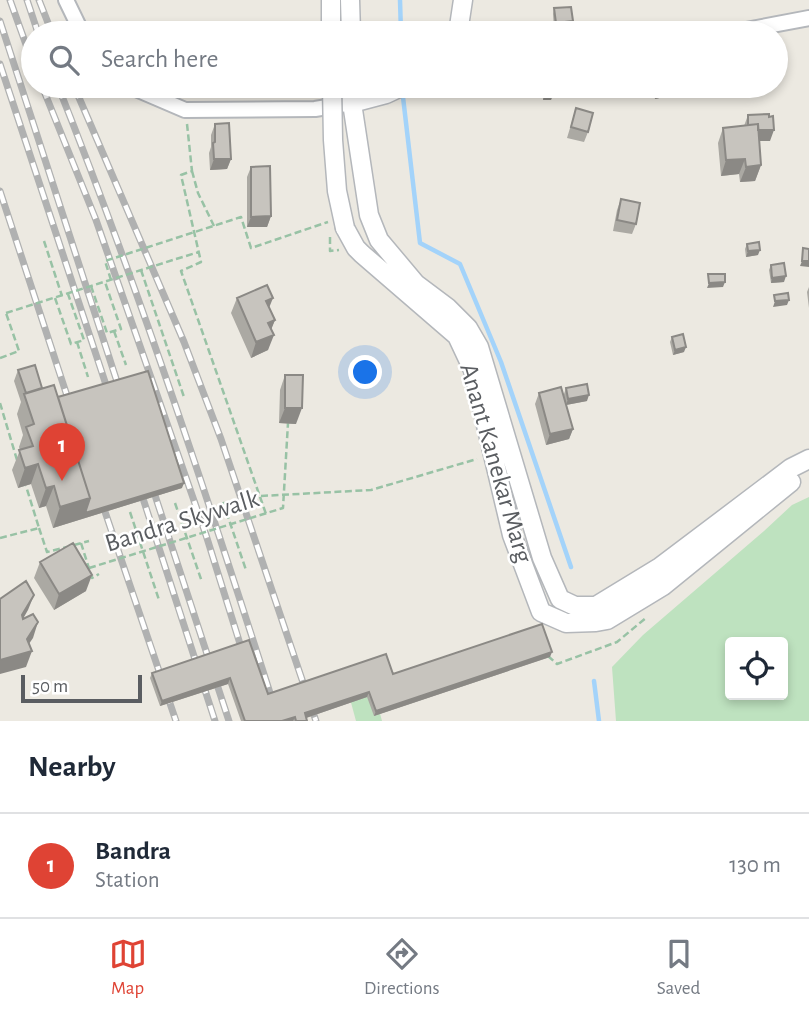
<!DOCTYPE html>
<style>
:root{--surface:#fff;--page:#f2f2f3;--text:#1f2937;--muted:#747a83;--line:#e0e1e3;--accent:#df4334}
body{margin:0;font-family:"Alegreya Sans",sans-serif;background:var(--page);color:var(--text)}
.controls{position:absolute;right:21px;bottom:21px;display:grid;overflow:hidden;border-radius:7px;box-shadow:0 4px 10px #0003}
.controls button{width:63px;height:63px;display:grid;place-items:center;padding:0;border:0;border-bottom:2px solid var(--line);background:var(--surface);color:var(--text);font:35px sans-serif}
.scale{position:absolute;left:21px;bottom:18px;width:121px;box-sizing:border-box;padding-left:7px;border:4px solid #5a5d61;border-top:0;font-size:19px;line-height:24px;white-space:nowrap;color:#5a5d61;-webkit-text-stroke:5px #fff;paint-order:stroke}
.you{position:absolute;left:366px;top:373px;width:24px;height:24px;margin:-18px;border:5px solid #fff;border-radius:50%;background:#1a73e8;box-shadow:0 0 0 10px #1a73e833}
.badge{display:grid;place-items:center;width:46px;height:46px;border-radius:50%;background:var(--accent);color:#fff;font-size:23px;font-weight:700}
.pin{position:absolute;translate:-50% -58px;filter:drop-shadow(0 2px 4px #0008)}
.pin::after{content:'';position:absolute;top:37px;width:24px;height:21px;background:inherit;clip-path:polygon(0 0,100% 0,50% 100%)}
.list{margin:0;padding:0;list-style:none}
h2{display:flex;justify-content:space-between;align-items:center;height:91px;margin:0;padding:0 28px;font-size:30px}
h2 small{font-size:23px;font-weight:400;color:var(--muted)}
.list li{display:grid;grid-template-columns:46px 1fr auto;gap:21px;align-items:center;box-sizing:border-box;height:105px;padding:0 28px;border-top:2px solid var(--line)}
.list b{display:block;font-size:26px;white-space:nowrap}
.list p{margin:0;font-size:23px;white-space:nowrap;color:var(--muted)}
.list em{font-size:23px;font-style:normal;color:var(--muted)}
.icon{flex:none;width:38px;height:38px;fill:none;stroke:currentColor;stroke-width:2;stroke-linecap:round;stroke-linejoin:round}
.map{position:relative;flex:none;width:809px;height:721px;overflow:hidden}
.search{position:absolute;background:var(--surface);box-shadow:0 4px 10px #0003;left:21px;right:21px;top:21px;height:77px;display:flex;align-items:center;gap:18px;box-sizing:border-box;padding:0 24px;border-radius:38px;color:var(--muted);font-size:26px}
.sheet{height:196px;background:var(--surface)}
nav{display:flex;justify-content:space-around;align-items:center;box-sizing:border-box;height:98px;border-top:2px solid var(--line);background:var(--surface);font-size:19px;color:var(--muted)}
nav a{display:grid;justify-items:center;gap:4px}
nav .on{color:var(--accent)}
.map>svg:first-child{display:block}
.green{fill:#bee2bf;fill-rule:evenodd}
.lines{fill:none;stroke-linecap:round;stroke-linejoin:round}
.stream{stroke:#a3d3fa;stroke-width:4.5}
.minor-casing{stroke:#b4b7bb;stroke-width:18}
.tertiary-casing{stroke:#b4b7bb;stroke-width:21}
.path{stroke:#98c2a5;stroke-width:2.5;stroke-dasharray:7 3.5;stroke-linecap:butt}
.minor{stroke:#fff;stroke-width:14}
.tertiary{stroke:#fff;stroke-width:18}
.rail-casing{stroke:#b0b1b1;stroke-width:7}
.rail{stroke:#fff;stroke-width:4.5;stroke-dasharray:13;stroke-linecap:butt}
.tertiary-bridge-casing{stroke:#b4b7bb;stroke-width:21;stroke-linecap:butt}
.path-bridge{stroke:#98c2a5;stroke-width:2.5;stroke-dasharray:7 3.5;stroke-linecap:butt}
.tertiary-bridge{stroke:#fff;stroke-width:18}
.wall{fill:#aba9a3}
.shaded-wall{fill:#8b8985}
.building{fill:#c7c4be;stroke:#8b8985;stroke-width:2}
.labels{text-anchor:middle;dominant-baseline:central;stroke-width:5;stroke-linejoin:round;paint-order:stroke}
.street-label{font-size:26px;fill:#5a5d61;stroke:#fff}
</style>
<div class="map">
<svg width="809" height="721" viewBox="0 0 809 721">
<rect width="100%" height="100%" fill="#ece9e1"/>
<path class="green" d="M809,497v224h-193l-4,-54 31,-32 121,-104 28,-26zM730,642h53v53h-53z
M368,668l14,53h-26l-13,-48z"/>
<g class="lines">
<path class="stream" d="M400,0l1,33
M403,97l17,146 40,21 41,98 70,205
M594,681l5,40"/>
<g class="minor-casing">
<path id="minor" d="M66,0l16,33
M730,33l79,-15
M129,86l56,24 130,-1 37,-6"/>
</g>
<g class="tertiary-casing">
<path id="tertiary" d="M331,0v33
M350,0l1,33
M458,33l5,-33
M352,86v17l17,112 10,25 37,44 32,24 20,20 11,19 63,211 18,41 15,7h21l64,-39 131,-99 18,-9
M352,103l34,-9 17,-8
M345,228l11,20 6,6 95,82 16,34 39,165 29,77 25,11 30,-1 11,-2 56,-34 128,-104"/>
</g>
<path class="path" d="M187,124l5,47 -11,4 20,87 -20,9 85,243
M192,171l6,22 16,33
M330,237v14l9,-1
M44,241l18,55
M176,259l23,-7
M141,270l43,127
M91,286l16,47 14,-4 -16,-47
M55,298l16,46 13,-4 -16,-46
M114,331l12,34
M77,342l11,35
M0,358l19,-7 -13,-38
M0,403l17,57
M261,496l110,-6 106,-31
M223,502l23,68
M175,503l27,79
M130,512l29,88
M39,528l8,24 20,-5
M0,538l39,-10 -13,-42
M81,543l11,35 7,-4
M74,545l15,-4
M548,656l9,8 60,-22 30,-25"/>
<use href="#minor" class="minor"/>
<use href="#tertiary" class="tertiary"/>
<g class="rail-casing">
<path id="rail" d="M10,0l23,64
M27,0l11,33
M39,0l13,33
M0,21l122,376
M0,64l112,339
M42,86l54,134 110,315 40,128
M58,86c83,208 153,422 221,635
M74,86l110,256 37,97 95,282
M0,191l73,223
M149,477l80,244
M138,483l77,238
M99,494l77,227"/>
</g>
<use href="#rail" class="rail"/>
<g class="tertiary-bridge-casing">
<path id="tertiary-bridge" d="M332,86l1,54 4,51 8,37"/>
</g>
<path class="path-bridge" d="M111,280l-6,-19 136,-44 10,31 77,-26
M6,313l170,-54
M89,568l194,-60 5,-85"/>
<use href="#tertiary-bridge" class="tertiary-bridge"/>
</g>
<path class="wall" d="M554,8l19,13 -2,5 -17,2 -1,-14z
M523,86h10l-1,11 -7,1z
M543,86h10v8l-2,6h-8z
M649,86h16l-1,11 -9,2 -1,-4 -4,1z
M576,108l12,24 -4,10 -17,-4z
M748,115l22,26h-11l2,24 -6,16 -15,1 -1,-8 -18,2 -3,-33 5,-15 21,-2z
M215,124l16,35 -4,10 -17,1 -1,-17 2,-6v-12z
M251,167l20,49 -4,11h-20v-50z
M621,199l15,25 -4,10 -19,-3 4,-21z
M747,244l11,11 -12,2 -1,-8z
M771,265l13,17 -13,1 -2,-13z
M809,287v21l-2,-16z
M237,298l32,10 6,12 -4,9 -3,21 -17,8 -20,-45z
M672,337l12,15 -11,3 -3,-13z
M18,370l24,18 16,9 124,91 -129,40 -7,-22 -7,2 -8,-24 -13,4 -6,-18 8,-20 -1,-3 4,-12 -6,-21 4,-12 -7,-21z
M285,375l11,49 -17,-1 1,-33z
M566,388l21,13 -21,4 7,24 -4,10 -23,6 -11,-41 4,-11 25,1z
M40,562l46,29 -32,19 -20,-32z
M249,640l19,54 125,-20 157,-17 -176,59 -7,-19 -61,21 1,3h-66l-13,-37 -68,22 -10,-28 2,-5z"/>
<path class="shaded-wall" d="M573,21l-2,5 -17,2 2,-5z
M656,89l-2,6 -4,1 2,-6z
M534,92l-2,5 -7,1 2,-5z
M666,92l-2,5 -9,2 2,-6z
M545,94h8l-2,6h-8z
M756,130h18l-4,11h-17z
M214,159h17l-4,10 -17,1z
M745,159l-6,15 -18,2 5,-16z
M761,165l-6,16 -15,1 6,-15z
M271,216l-4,11h-20l4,-10z
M760,250l-2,5 -12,2 2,-6z
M802,261h7v6l-9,-1z
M786,276l-2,6 -13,1 1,-5z
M725,282l-2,5 -16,1 2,-5z
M273,298l-6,15 -1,-12z
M789,300l-2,5 -14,2 2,-6z
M275,320l-6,15 -1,-12z
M274,335l-6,15 -17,8 5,-16z
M686,347l-2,5 -11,3 2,-5z
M589,395l-2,6 -21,4 2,-6z
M285,408h17l-6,16 -17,-1z
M573,429l-4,10 -23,6 4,-11z
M38,464l-7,20 -13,4 7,-20z
M184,483l-2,5 -129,40 7,-21 30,-9z
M54,486l-8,20 -7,2 7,-20z
M92,575l-6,16 -32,19 5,-16z
M34,595l-6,15 -12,21 6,-16z
M38,622l-5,16 -11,16 10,-3 -6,16 -26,7v-14l27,-21z
M552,652l-2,5 -176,59 2,-5z
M230,678l-2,6 -68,22 2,-5z
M369,692l-2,5 -64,22 2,-6z
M295,717l-2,4h-11z"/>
<path class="building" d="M571,7l2,14 -17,2 -2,-15z
M526,86h7l1,6 -7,1z
M545,86h8v8h-8z
M651,86h14l1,6 -9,1 -1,-4 -4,1z
M576,108l17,5 -5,19 -17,-5z
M769,114v3l4,-1 1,14h-16v-6l-10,1v-10z
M229,123l2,36h-17l-1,-16 2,-1v-18z
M758,124l3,41 -15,2 -1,-8 -19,1 -3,-32z
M270,166l1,50 -20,1v-50z
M621,199l19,4 -4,21 -19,-4z
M759,242l1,8 -12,1 -1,-7z
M803,248l6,1v12h-7z
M784,263l2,13 -14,2 -1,-13z
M708,274h17v8l-16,1z
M267,285l6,13 -7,3 9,19 -7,3 6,12 -18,7 -19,-44z
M788,293l1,7 -14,1 -1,-6z
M683,334l3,13 -11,3 -3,-13z
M35,365l7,23 -16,5 -8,-23z
M148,371l36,112 -99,30 5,-15 -32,-101z
M285,375h18l-1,33h-17z
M587,384l2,11 -21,4 -2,-11z
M54,385l36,113 -30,9 -6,-21 -8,2 -8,-24 -13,4 -6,-18 14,-4 -7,-19 8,-3 -10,-30z
M561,387l12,42 -23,5 -11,-41z
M73,543l19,32 -33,19 -19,-32z
M26,581l8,14 -12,20 1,4 10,-5 5,8 -11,17 5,12 -32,9v-61z
M542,624l10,28 -176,59 -7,-19 -64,21 2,8h-11l-1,-4 -13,4h-37l-15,-43 -68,23 -10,-28 97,-33 19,54 118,-40 7,20z"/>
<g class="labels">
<g class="street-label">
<text transform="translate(496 463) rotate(74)">Anant Kanekar Marg</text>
<text transform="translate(182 521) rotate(-17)">Bandra Skywalk</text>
</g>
</g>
</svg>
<div class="controls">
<button><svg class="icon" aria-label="locate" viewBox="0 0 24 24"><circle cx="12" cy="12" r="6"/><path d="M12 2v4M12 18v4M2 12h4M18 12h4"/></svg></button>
</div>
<div class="scale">50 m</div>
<div class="you"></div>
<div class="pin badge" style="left:62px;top:481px">1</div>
<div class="search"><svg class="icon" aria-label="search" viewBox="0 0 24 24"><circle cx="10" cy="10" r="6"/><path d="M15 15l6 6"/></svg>Search here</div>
</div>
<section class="sheet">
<h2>Nearby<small></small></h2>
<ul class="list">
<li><span class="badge">1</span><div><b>Bandra</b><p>Station</p></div><em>130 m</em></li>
</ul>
</section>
<nav>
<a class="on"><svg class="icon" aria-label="map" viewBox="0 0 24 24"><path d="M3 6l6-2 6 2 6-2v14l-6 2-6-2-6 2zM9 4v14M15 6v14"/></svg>Map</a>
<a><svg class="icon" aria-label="directions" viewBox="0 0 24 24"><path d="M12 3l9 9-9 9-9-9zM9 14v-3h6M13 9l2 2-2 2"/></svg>Directions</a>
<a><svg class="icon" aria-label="saved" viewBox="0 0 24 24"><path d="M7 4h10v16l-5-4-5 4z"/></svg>Saved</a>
</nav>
